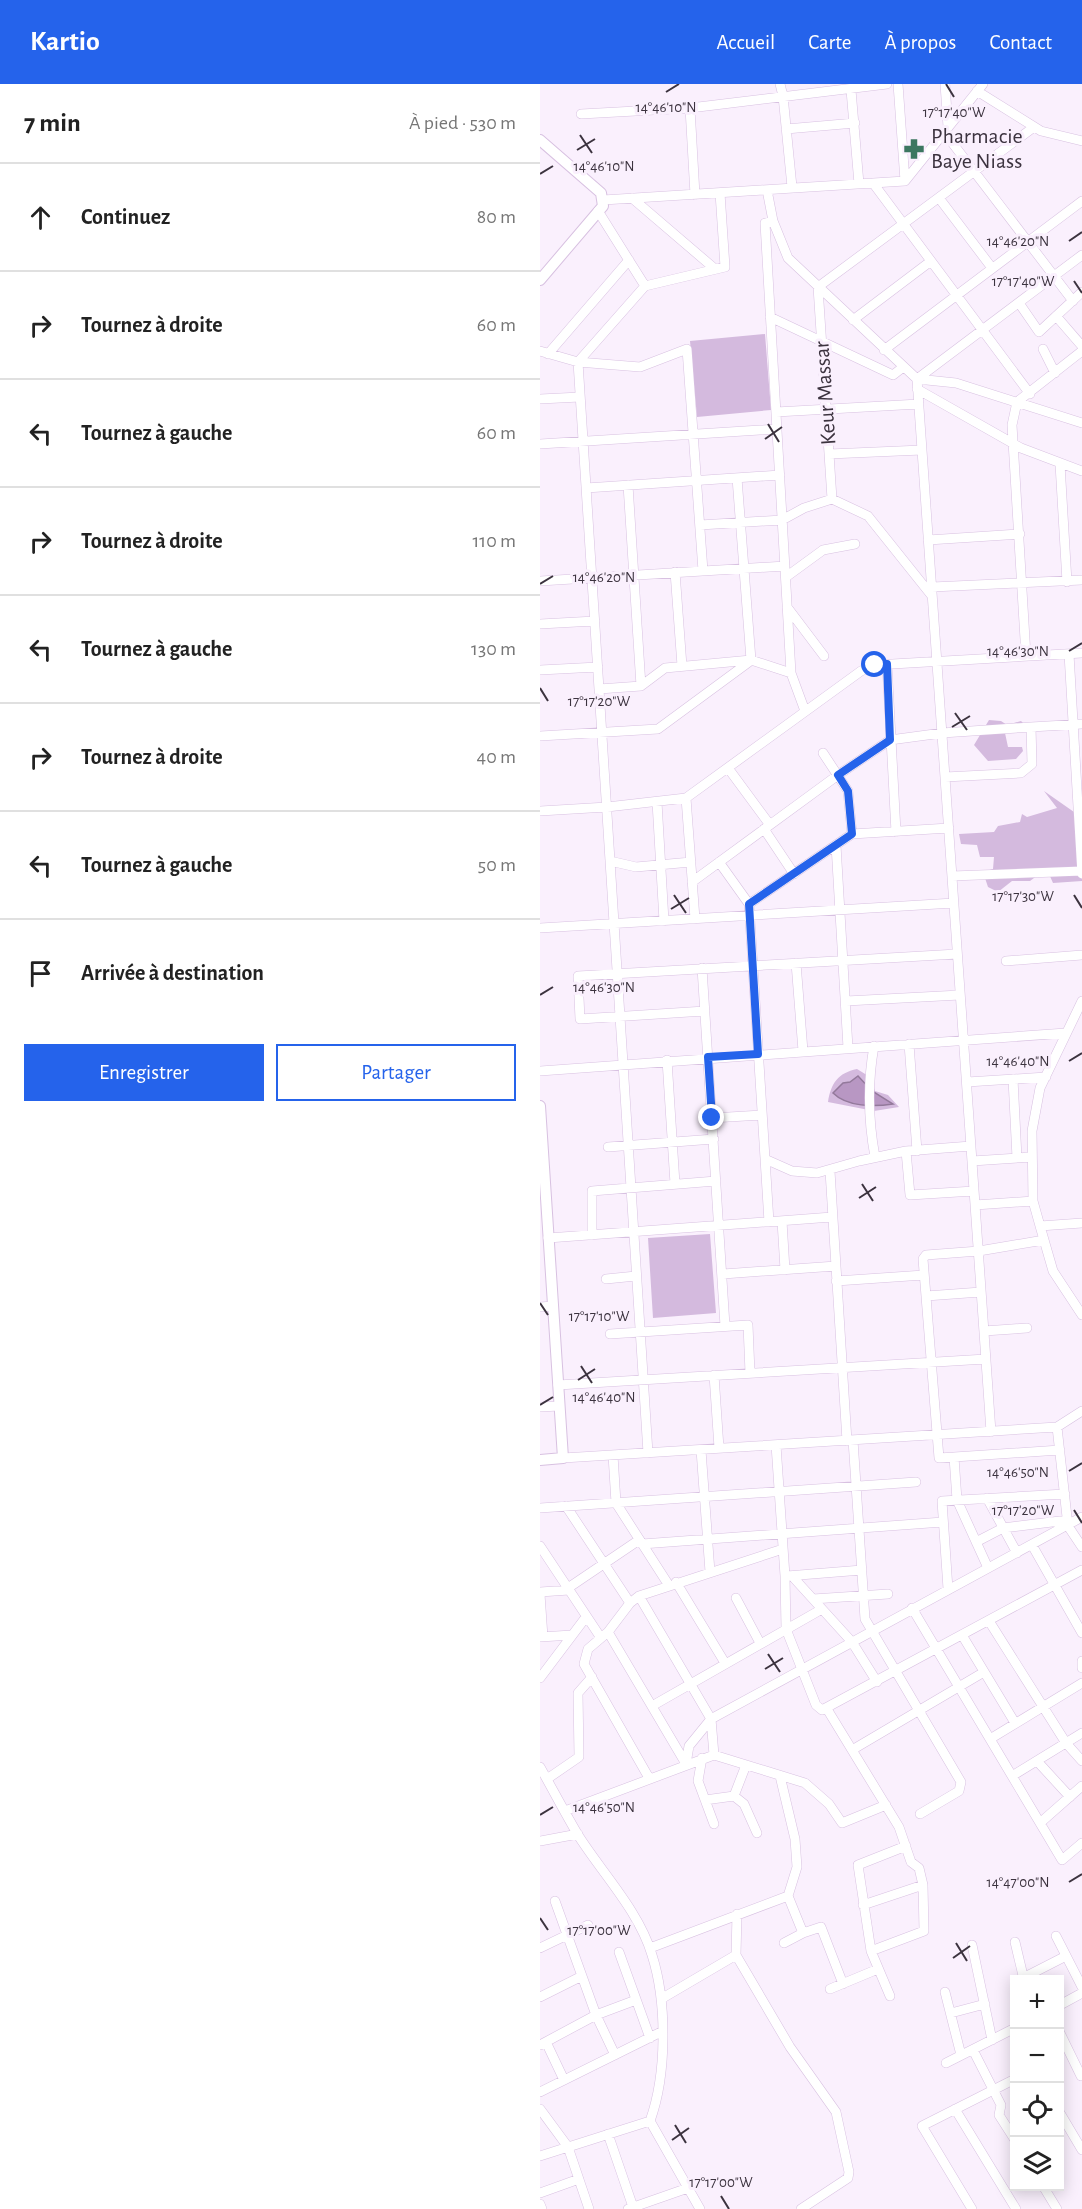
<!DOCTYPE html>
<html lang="fr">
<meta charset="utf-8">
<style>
:root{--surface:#fff;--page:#f6f6f6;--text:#222;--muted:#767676;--line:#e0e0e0;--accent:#2563eb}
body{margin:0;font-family:"Alegreya Sans",sans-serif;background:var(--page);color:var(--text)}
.controls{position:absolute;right:18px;bottom:18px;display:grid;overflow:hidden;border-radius:0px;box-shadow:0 3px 15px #0003}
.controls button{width:54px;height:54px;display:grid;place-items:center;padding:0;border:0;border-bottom:2px solid var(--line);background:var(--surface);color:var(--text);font:30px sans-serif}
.stop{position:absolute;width:18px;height:18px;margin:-14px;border:4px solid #2563eb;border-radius:50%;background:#fff}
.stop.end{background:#2563eb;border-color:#fff;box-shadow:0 2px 6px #0008}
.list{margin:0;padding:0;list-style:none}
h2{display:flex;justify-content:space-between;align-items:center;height:78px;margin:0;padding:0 24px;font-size:26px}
h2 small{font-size:20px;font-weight:400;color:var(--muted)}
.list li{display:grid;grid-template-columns:39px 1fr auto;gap:18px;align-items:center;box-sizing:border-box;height:108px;padding:0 24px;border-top:2px solid var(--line)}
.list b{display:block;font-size:22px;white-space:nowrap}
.list em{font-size:20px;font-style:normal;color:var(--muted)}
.actions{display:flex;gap:12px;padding:18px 24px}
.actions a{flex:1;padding:14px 0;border:2px solid var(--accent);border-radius:0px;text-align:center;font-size:21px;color:var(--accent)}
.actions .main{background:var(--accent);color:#fff}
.icon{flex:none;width:33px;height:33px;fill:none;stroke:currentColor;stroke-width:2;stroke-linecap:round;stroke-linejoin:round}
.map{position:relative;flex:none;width:542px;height:2125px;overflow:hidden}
header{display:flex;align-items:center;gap:36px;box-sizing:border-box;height:84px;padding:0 30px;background:var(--accent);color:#fff}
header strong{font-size:28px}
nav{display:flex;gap:33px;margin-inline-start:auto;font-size:21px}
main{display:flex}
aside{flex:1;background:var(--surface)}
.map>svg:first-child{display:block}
.green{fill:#d4bade}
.water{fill:#b897c3;stroke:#93799b;stroke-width:1.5}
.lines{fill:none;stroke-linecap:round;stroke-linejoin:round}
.minor-casing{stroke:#d8c1e1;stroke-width:10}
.tertiary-casing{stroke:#d8c1e1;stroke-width:12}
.minor{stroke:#fff;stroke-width:9}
.tertiary{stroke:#fff;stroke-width:10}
.route{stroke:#2563eb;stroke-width:8}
.ticks{fill:none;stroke:#3c333f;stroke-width:2}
.labels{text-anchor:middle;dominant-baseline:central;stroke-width:6;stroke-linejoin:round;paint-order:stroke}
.poi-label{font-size:22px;fill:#3c333f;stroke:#faf0fd;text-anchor:start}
.street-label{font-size:22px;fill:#3c333f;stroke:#faf0fd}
.ticks-label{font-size:15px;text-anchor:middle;fill:#3c333f;stroke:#faf0fd;stroke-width:6;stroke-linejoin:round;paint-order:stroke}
</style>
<header>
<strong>Kartio</strong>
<nav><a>Accueil</a><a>Carte</a><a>À propos</a><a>Contact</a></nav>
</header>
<main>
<aside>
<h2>7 min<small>À pied · 530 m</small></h2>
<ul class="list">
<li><svg class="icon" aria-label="ahead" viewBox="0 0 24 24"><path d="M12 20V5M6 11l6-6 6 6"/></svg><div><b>Continuez</b></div><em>80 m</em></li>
<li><svg class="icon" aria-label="right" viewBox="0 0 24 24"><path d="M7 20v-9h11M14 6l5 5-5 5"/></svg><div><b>Tournez à droite</b></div><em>60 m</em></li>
<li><svg class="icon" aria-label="left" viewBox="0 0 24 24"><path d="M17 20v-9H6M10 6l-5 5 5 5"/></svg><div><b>Tournez à gauche</b></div><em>60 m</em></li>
<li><svg class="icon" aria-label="right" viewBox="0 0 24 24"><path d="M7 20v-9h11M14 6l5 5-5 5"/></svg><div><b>Tournez à droite</b></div><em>110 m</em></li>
<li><svg class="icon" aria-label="left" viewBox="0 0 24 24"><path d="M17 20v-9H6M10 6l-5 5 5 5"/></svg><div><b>Tournez à gauche</b></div><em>130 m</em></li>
<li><svg class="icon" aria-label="right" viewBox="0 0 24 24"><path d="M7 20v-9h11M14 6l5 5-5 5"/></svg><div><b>Tournez à droite</b></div><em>40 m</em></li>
<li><svg class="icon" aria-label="left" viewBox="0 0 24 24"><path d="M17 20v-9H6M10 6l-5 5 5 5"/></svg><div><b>Tournez à gauche</b></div><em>50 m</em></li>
<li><svg class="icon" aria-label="arrive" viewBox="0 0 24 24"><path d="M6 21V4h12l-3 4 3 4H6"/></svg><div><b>Arrivée à destination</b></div></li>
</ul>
<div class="actions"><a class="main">Enregistrer</a><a>Partager</a></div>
</aside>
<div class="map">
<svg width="542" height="2125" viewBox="0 0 542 2125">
<rect width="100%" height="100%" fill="#faf0fd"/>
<path class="green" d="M225,250l6,76 -74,7 -7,-76z
M449,636l12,1 6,4 14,-4 5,5 -21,7 3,14h14l1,4 -7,8 -28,2 -14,-16z
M533,702l9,2v93l-29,2 -4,-9 -11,1 -8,6h-18l-14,11 -10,-5 -5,-15 10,-3 1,-12h-14l-3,-12 -16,-1 -2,-10 35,-2 4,-6 22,-4 2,-8 5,3 30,-9 -13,-17 30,21z
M317,985l13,8 5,14 13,4 11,12 -25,4 -46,-9c3,-19 10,-29 29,-33z
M170,1150l6,79 -63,5 -5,-80z"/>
<path class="water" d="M318,992l14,15 21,13c-19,3 -46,3 -60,-11l10,-10 7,-1z"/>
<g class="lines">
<g class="minor-casing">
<path id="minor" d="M240,0l3,12 9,91
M358,0l7,97
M405,0l3,43
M311,6l8,94
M437,7l64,40 41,10
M150,24l5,87
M41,30l109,-6 197,-24
M246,45l69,-6
M404,48l129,169
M333,99l157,211
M227,106l6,31 15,37 129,121 39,4 126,40
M92,114l83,71
M399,114l53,70
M63,116l302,-19 78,-97
M58,127l47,75
M233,137l-8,2 26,450 14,38
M479,219l20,29 43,-40
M516,232l26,30
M230,233l123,58 9,-7
M313,236l78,-59
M503,265l12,24
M344,266l198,-149
M0,267l38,11 62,5 47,-18 16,222
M8,270l81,-94
M377,295l74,1053
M377,295l165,-124
M377,305l104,59 61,23
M0,315l40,-2
M236,328l143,-8
M0,360l237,-15
M289,370l93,-4
M520,380l7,118
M197,394l14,182
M88,401l13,201 24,-18 86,-8 40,13
M46,404l194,-13
M292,415l-14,-212 216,-160
M160,441l82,-5 22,-12 28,-9 36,17 64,80
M388,456l92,-6
M135,488l7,94
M246,493l37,-27 32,-6
M0,497l245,-15
M392,503l150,-7
M247,523l37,49
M0,540l55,-3
M529,570l13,220
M486,572l-14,-231 5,-23 65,-51
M347,580l9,168
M0,586l58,-3
M59,605l42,-3
M0,652l118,-7 91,-67
M283,669l25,38 4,43
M188,684l42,57
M405,693l76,-4 11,-9 -1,-37 51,-3
M146,714l9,121
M117,718l7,119
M0,727l67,-4 79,-9 175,-127 14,-6 207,-12
M224,745l30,45
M296,761l12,203
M70,777l26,6 55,-5
M179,778l30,42 20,318
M412,792l130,-5
M152,798l146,-107 52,-35 52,-7 89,-6
M209,820l103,-70 97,-6
M0,844l414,-25
M466,877l76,-6
M256,879l7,88
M162,884l23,358
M306,917l114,-6
M542,917l-42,87 -8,43 1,70 7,25 13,45 29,44
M165,927l-125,8 -2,-43 379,-22
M369,960l8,107
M334,962c-7,39 -6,73 1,111
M127,976l8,124
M0,987l526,-38
M473,995l4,79
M427,998l79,-5
M172,1034l50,-3
M68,1063l106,-8
M366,1067l4,44 64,-4
M225,1075l27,12 25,2 42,-12 47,-10 65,-5
M432,1077l60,-4
M290,1087l17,270
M435,1121l58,-4
M242,1137l3,49
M500,1142l42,-3
M52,1151v-44l124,-10
M8,1154l284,-21
M504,1156l-65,11 -53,4 -3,4 16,199 121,-8
M183,1190l113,-8
M66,1195l30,-3
M296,1197l88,-6
M386,1212l55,-4
M0,1223l13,-1
M444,1247l43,-3
M70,1250l138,-9 2,48
M174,1291l5,73
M18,1301l428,-26
M0,1323l19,-1
M517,1343l11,99 14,21
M313,1356l12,179 96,163 -2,9 -39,23
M236,1361l9,131 1,53 30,76 6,5 260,-140
M161,1366l9,122
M108,1369l-70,-1091 67,-76 80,-19 -5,-74
M73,1371l3,48 52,81
M414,1373l3,43 31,68
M23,1374l494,-31 25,-16
M447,1414l30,55
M26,1422l64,97
M0,1424l376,-26
M436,1458l27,-14 65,-8
M102,1460l301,-22
M492,1461l50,88
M0,1462l61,92
M247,1492l75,-6
M252,1492l60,66 25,40
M136,1498l49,81
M28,1504l71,-48
M408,1505l-6,-88 123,-7
M0,1508l29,-2
M0,1510l3,43
M99,1512l72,123 3,36
M196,1514l24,45
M273,1515l75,-5
M372,1524l150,252 20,-17
M449,1537l77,122 16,18
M68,1548l78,132 3,-18 22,-27 371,-202
M422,1551l53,88
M0,1553l32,-2
M542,1577v7
M0,1594l46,-61
M112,1622l170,-97
M287,1625l72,118 12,35 8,6 4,17 1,46 -53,20
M450,1655l92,-56
M312,1666l132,-78
M162,1674l-4,23 16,43
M497,1677l33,36
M0,1683c13,23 25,46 38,68 24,38 61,76 74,120 15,47 15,119 -2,166l50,88
M240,1692l15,63 2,28 -9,29 15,37
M472,1692l70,-43
M109,1694l-65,-114 4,-15 20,-17 22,-29 9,-7 144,-47
M7,1695l32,-22 -1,-64 14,-16
M194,1712l12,-31
M165,1716l29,-4 10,8 13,29
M25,1727l149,-56 91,28 24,21 13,19 44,-18
M500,1739l42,-37
M0,1757l38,-7
M15,1817l41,114 19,40
M323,1821l60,-20
M197,1830l-1,41 54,92 46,65 13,60 -1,6 -47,31
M516,1852l26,51
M475,1858l9,38
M244,1859l19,-10 18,-6 22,57
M432,1861l20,95
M0,1864l48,-23
M110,1864l138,-52
M79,1868l31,86
M483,1894l43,-22
M290,1905l48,-20
M405,1908l16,63
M350,1912l-19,-45 -13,-86 48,-19
M0,1913l42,-21
M121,1915l75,-44
M520,1921l22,-12
M411,1929l34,-9
M520,1949l21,43
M6,1958l18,38
M0,1961l56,-30 40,-15
M433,1966l28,55 -2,10 16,25
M406,1979l69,-35
M0,2008l123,-61
M0,2025l28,38 21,62
M415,2025l61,100
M520,2029l22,37
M68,2050l25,73
M0,2072l110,-35
M503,2102l14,23
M0,2109l39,-14
M0,2120l2,5
M88,2125l60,-21
M432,2125l-50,-83 93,-47"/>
</g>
<g class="tertiary-casing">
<path id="tertiary" d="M0,56l61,53 2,13 -63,74
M0,1022l23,352 -23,2"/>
</g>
<use href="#minor" class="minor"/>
<use href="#tertiary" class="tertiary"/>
</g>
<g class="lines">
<path class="route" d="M172,1034l-4,-61 50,-3 -9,-150 103,-70 -4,-43 -10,-16 52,-35 -3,-76 -12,1"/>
</g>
<path class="ticks" d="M406,0l8,13M126,8l13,-8M40,51l12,18M37,66l18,-11M0,90l13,-8M529,157l13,-9M534,197l8,12M228,340l11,18M225,355l17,-12M0,500l13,-8M529,567l13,-8M0,604l8,13M415,629l12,17M412,643l18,-11M134,811l12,18M534,811l8,13M131,825l18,-11M0,911l13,-8M529,977l13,-8M322,1100l11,17M319,1114l17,-11M0,1219l8,12M41,1282l11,17M38,1296l17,-11M0,1321l13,-8M529,1387l13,-8M534,1426l8,13M228,1570l12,18M225,1585l18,-11M0,1731l13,-8M529,1798l13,-8M0,1834l8,12M416,1859l11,18M413,1874l17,-12M135,2041l11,18M132,2056l17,-12M181,2112l8,13"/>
<defs>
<g id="pharmacy-bare" transform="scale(1.62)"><path d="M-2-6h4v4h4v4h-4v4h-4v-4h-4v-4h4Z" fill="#3c7760" stroke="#faf0fd" stroke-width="2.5" paint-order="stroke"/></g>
</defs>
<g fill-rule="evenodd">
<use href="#pharmacy-bare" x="374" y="65"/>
</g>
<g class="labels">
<g class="poi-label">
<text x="391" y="52">Pharmacie<tspan x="391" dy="25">Baye Niass</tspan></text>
</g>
<g class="street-label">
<text transform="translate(285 309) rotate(-94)">Keur Massar</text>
</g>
</g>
<g class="ticks-label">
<text x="126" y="28">14°46'10"N</text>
<text x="414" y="33">17°17'40"W</text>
<text x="64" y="87">14°46'10"N</text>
<text x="478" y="162">14°46'20"N</text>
<text x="483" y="202">17°17'40"W</text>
<text x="64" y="498">14°46'20"N</text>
<text x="478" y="572">14°46'30"N</text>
<text x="59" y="622">17°17'20"W</text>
<text x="483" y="817">17°17'30"W</text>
<text x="64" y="908">14°46'30"N</text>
<text x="478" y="982">14°46'40"N</text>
<text x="59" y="1237">17°17'10"W</text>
<text x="64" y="1318">14°46'40"N</text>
<text x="478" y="1393">14°46'50"N</text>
<text x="483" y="1431">17°17'20"W</text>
<text x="64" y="1728">14°46'50"N</text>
<text x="478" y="1803">14°47'00"N</text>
<text x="59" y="1851">17°17'00"W</text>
<text x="181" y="2103">17°17'00"W</text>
</g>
</svg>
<div class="controls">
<button>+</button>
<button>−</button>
<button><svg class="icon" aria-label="locate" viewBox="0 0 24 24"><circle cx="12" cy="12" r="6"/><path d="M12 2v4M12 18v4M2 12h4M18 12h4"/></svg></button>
<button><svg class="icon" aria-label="layers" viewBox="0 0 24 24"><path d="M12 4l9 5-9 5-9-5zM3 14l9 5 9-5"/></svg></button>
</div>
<div class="stop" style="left:335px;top:581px"></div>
<div class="stop end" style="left:172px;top:1034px"></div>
</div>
</main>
